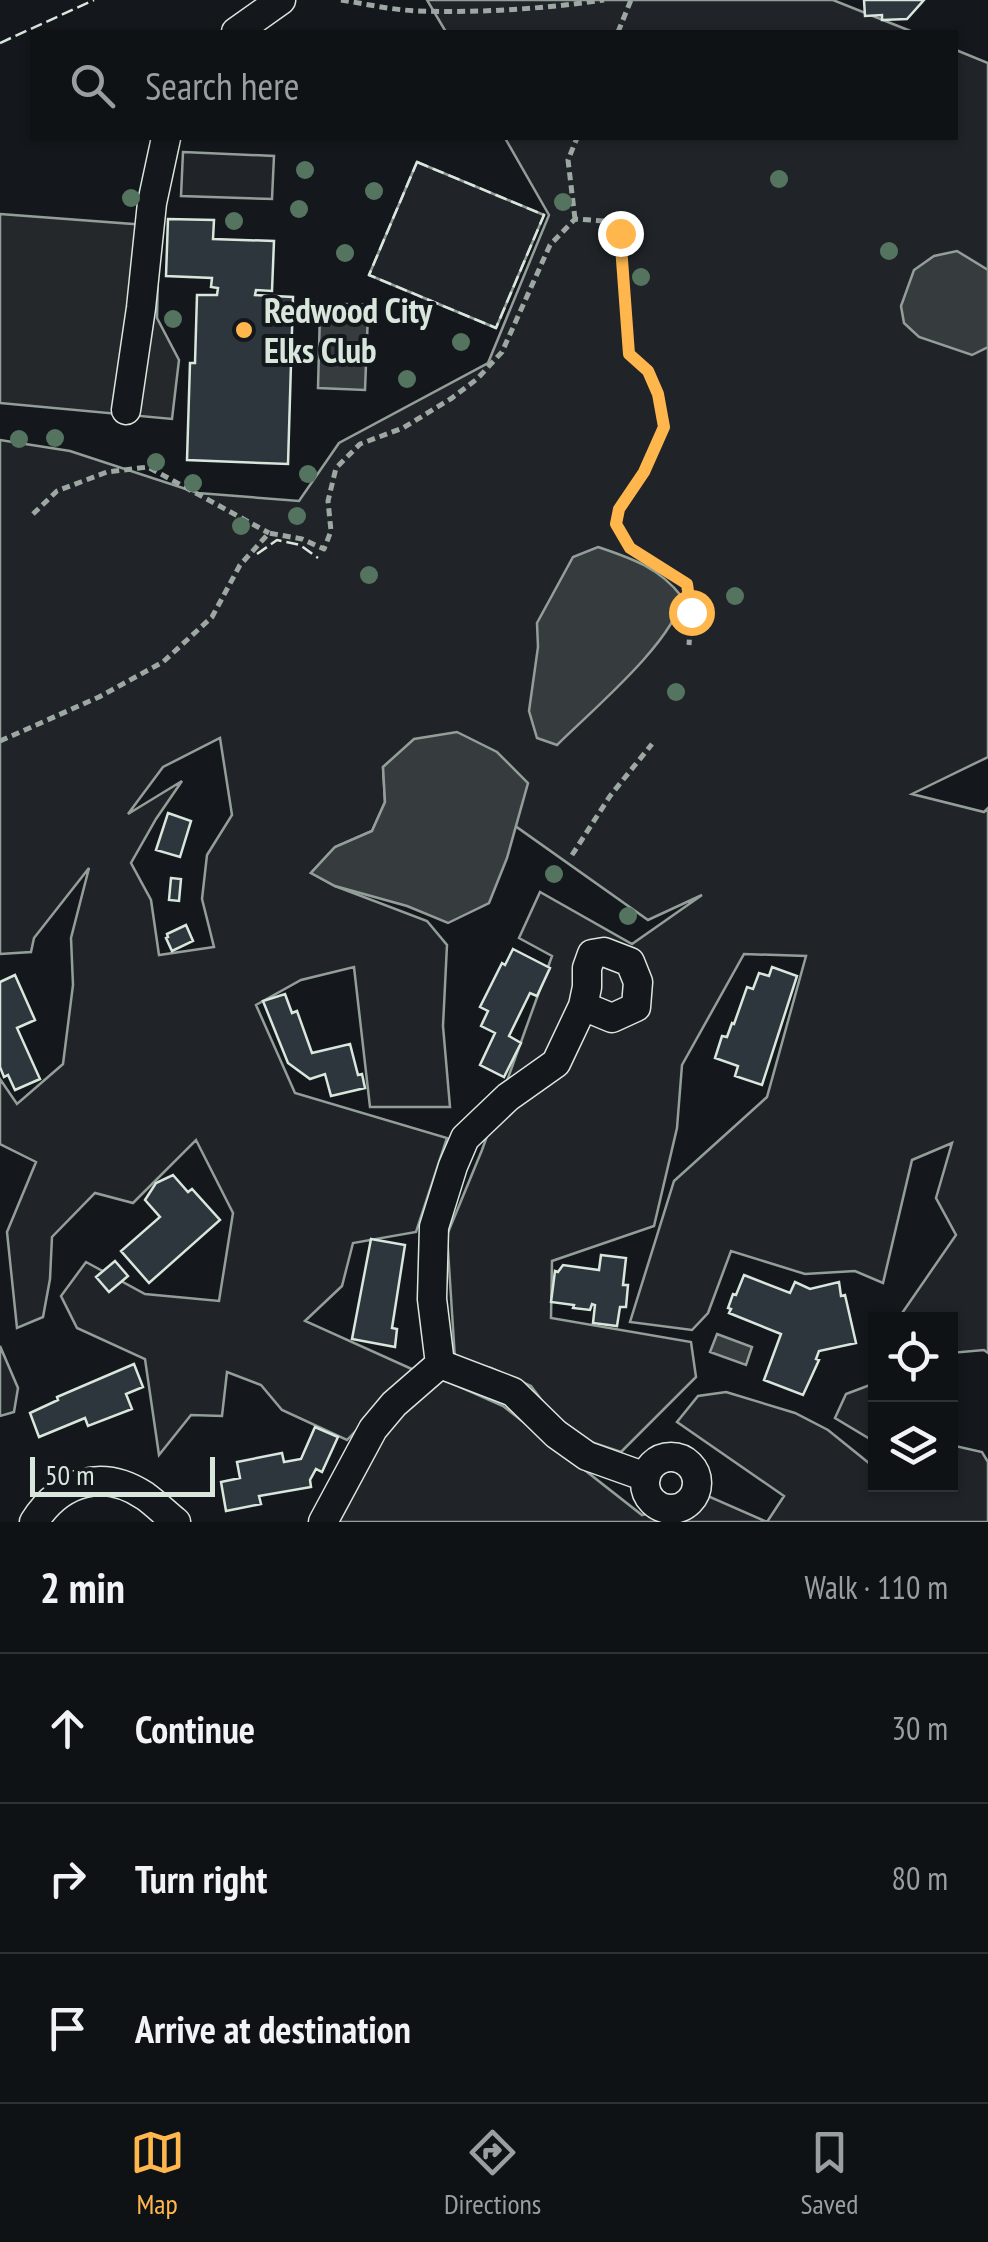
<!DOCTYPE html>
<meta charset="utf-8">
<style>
:root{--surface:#0f1215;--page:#181b1e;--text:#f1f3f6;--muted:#9b9ea0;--line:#2f3234;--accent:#ffb74d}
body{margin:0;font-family:"PT Sans Narrow",sans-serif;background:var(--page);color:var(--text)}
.controls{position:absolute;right:30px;bottom:30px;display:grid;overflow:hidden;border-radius:0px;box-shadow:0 2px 8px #0004}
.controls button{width:90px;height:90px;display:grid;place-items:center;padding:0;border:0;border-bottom:2px solid var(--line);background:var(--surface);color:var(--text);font:50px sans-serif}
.scale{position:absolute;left:30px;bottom:25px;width:185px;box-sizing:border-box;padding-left:10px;border:5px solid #d8e6dc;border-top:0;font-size:28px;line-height:35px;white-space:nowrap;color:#d8e6dc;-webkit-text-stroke:8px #14181c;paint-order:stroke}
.stop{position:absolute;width:30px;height:30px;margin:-22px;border:8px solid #ffb74d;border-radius:50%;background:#fff}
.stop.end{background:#ffb74d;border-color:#fff;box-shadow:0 2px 10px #0008}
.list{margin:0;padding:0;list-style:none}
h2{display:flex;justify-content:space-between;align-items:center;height:130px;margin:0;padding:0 40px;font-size:42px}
h2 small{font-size:32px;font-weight:400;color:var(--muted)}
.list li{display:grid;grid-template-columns:65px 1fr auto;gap:30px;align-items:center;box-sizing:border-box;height:150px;padding:0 40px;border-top:2px solid var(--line)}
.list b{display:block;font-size:38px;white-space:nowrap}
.list em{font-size:32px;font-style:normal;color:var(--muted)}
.icon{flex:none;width:55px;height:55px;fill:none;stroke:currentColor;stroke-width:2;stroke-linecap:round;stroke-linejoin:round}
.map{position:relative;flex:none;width:988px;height:1522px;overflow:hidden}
.search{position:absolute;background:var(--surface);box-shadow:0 2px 8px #0004;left:30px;right:30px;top:30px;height:110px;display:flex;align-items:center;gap:25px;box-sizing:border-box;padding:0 35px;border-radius:0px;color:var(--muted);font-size:38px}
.sheet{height:580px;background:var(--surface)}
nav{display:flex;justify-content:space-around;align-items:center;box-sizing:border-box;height:140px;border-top:2px solid var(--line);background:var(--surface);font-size:28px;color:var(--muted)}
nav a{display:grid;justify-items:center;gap:5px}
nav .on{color:var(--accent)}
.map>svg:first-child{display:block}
.green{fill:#202428;stroke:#939e99;stroke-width:2.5;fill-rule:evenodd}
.parking{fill:#24282b;stroke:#939e99;stroke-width:2.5}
.water{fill:#363b3e;stroke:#939e99;stroke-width:2.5}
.building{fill:#2c363c;stroke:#d8e6dc;stroke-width:2.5}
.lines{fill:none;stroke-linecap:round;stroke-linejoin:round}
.minor-casing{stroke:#d8e6dc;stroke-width:31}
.path{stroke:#9da8a2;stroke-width:5;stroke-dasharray:8 5;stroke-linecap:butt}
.minor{stroke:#14181c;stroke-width:28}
.fence{stroke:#d8e6dc;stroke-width:2.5;stroke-dasharray:12 5;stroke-linecap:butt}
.tree{fill:#55745f}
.route{stroke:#ffb74d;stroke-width:12}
.poi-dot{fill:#ffb74d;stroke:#14181c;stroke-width:4}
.labels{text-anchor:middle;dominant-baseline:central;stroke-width:8;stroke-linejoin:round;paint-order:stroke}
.poi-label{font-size:35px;font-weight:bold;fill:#d8e6dc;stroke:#14181c;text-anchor:start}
</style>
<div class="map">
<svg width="988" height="1522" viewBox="0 0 988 1522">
<rect width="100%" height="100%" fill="#14181c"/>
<path class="green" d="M427,0h406l80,32h-467z
M956,50l32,13v694l-76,37 72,18 4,-4v545l-4,-3 -33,3 -1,-33 -52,-1 58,-84 -20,-37 16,-55 -40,17 -29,123 -28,-12 -50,3 -74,-23 -23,62 -16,17 -62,-8 44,-141 93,-84 39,-141 -62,-2 -62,111 -5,63 -23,98 -102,35 -1,57 140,24 5,35 -75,75 -54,-18 -36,-48 -40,-18 -36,-9 -8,-124 35,-85 70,-194 -33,-18 21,-46 92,52 70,-49 -54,25 -243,-172 -22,19 2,35 -13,29 -37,16 -24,26 24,13 92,35 20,24 -4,81 7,81h-80l-16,-140 -53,13 -45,25 39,88 152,45 -31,94 -63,11 -11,43 -37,35 109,49 -67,70 -65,-30 -21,-25 -34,-13 -5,44 -31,-1 -32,40 -14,-96 -68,-31 -16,-32 25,-34 59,32 74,7 14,-88 -37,-73 -63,63 -38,-10 -43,44 -2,42 -7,38 -26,11 -10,-96 29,-70 -36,-18v-65l17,25 46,-40 10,-79 -2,-47 18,-70 -55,70 -3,14 -31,2v-514l70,11 128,42 101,8 40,-58 149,-80 61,-148 -44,-77h451zM220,738l12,77 -25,40 -5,44 12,48 -55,8 -8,-55 -20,-37 25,-44 26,-38 -54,33 35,-47z
M183,152l91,4 -2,43 -91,-3z
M417,162l127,53 -48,113 -127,-53z
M0,1346l18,42 -4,24 -14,4z
M875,1372v70l-40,-24 11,-24 24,-9z
M440,1378l63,28 139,109 66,-19 59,26h-435l51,-89z
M726,1392l69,21 33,17 47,38 1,16h74l1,-39 31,7 6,10v60h-221l17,-26 -107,-74 21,-26z"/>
<path class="parking" d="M0,214l159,12 -2,92 22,42 -7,59 -172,-16z"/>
<path class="water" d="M957,251l31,19v77l-16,8 -53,-18 -15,-14 -3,-17 13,-36 20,-14z
M317,303l55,2v8l-4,1 -3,76 -47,-2 2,-77 -4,-1z
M598,547c33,11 62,21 84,50 -7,44 -92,115 -125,148l-20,-7 -8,-27 9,-64 -1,-24 36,-66z
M457,732l40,20 31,31 -21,75 -18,45 -41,20 -41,-17 -72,-20 -24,-13 24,-26 37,-16 13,-29 -2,-35 31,-28z
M717,1334l35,13 -6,18 -36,-13z"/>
<path class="building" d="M864,0h60l-17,19 -25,1v-5l-17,1z
M168,219l46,1 -1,19 61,2 -2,50 -16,-1 -1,5 38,2 -5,167 -101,-4 3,-97h5l2,-68h20l1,-7 -7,-1 1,-9 -46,-2z
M168,813l23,8 -11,36 -24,-7z
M171,878l10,1 -2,22 -10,-1z
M186,925l7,16 -21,10 -6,-13 2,-1 -1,-3z
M513,949l37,19 -13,28 -7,-3 -21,43 12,7 -17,34 -24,-12 15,-32 -14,-7 7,-15 -8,-4 22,-44 3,2z
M772,967l25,9 -35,109 -27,-9 3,-10 -23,-8 7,-22 5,1 5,-14 2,1 13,-37 6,2 6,-16 10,3z
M15,975l20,45 -18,8 23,51 -25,11 -7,-15 -4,2 -4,-10v-85z
M285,994l7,19 5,-2 15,42 38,-9 8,31 4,-1 3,14 -34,8 -6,-22 -15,5 -22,-16 -25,-62z
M173,1175l15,17 4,-3 28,31 -71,63 -28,-32 39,-34 -15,-17 11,-17z
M371,1239l34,6 -13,83 5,1 -2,18 -43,-8z
M601,1255l25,3 -3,27h5l-2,22h-6l-3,19 -24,-3 2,-18 -3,-1 -2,6 -17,-2 1,-3 -23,-3 4,-31 3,1 5,-7 36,5z
M115,1261l13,15 -19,16 -13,-15z
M744,1275l46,18 5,-11 15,7 29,-7 2,14 4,-1 11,48 -37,8 -3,8 3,1 -16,35 -39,-15 17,-46 -52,-21 2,-4 -3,-1 5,-14 3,1z
M134,1364l9,23 -17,7 6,15 -44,17 -3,-8 -46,19 -9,-24 28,-13 -1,-3z
M315,1427l23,10 -16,35 -6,-3 -6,11 1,7 -52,9 2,8 -35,7 -5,-29 19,-4 -3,-16 45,-9 2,9 17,-3z"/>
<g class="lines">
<g class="minor-casing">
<path id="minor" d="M236,32l45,-32
M126,410l15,-102 11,-105 14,-65
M440,1364l-8,-65 2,-72 19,-61 12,-28 43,-41 48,-34 27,-57 4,-19v-19l5,-14 12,-2 26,10 8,20 -2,25 -24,11 -29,-12
M645 1483a26 26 0 1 1 52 0a26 26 0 1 1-52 0Z
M34,1522c26,-41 69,-54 111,-26 11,8 21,18 31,26
M323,1522l50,-93 21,-25 46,-40 73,28 43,42 31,22 59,21"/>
</g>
<path class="path" d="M341,0c25,4 51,10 77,11 61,2 124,-2 186,-11
M618,32l13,-32
M575,219l-7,-59 9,-22
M33,514l24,-23 50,-19 41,-5 121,66
M0,741l99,-44 64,-35 49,-45 28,-52 29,-32 33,6 22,10 7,-18 -3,-30 8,-33 24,-24 43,-16 49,-30 25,-19 25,-27 48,-107 25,-26 29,2 16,12 9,121 19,17 10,22 6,34 -20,45 -25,37 -3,15 14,24 57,36 4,28 -2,33
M572,855l38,-59 42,-52"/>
<use href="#minor" class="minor"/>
<path class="fence" d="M0,43l94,-43
M417,162l127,53 -48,113 -127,-53z
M257,554l20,-14 23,5 18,13"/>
</g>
<g class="tree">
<circle cx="305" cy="170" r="9"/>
<circle cx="779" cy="179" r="9"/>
<circle cx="374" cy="191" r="9"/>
<circle cx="131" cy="198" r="9"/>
<circle cx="563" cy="202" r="9"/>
<circle cx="299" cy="209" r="9"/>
<circle cx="234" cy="221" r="9"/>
<circle cx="889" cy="251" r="9"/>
<circle cx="345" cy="253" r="9"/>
<circle cx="641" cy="277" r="9"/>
<circle cx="173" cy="319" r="9"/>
<circle cx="461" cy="342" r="9"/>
<circle cx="407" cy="379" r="9"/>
<circle cx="55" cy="438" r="9"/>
<circle cx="19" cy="439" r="9"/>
<circle cx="156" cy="462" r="9"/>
<circle cx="308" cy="474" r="9"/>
<circle cx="193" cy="483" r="9"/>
<circle cx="297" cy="516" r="9"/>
<circle cx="241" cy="526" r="9"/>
<circle cx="369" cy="575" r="9"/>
<circle cx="735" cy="596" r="9"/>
<circle cx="676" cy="692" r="9"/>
<circle cx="554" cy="874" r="9"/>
<circle cx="628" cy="916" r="9"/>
</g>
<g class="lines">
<path class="route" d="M620,233l9,121 19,17 10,23 6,33 -20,45 -25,37 -3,15 14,24 57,36 4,28"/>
</g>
<circle class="poi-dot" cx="244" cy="330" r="10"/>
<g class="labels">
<g class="poi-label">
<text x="264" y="310">Redwood City<tspan x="264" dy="40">Elks Club</tspan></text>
</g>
</g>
</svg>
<div class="controls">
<button><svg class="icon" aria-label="locate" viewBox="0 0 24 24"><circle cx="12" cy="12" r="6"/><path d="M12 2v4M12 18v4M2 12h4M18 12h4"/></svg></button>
<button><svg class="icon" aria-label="layers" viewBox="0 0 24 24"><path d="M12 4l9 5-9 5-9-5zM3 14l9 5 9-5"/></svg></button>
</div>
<div class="scale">50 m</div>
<div class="stop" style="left:691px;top:612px"></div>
<div class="stop end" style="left:620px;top:233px"></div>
<div class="search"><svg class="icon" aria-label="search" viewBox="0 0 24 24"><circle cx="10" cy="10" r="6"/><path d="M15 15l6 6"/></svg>Search here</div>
</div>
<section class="sheet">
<h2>2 min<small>Walk · 110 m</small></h2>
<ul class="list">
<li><svg class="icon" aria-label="ahead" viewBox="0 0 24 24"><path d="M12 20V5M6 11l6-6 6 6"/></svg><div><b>Continue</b></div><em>30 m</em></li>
<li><svg class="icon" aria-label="right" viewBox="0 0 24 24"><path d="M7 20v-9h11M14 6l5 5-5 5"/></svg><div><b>Turn right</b></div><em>80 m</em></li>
<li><svg class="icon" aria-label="arrive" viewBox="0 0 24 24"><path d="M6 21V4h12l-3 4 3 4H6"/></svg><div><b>Arrive at destination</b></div></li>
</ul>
</section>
<nav>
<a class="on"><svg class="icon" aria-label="map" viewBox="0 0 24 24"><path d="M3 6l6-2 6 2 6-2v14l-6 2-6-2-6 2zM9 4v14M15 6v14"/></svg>Map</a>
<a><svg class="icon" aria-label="directions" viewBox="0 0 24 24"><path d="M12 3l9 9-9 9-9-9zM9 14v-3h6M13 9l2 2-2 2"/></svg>Directions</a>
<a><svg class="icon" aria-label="saved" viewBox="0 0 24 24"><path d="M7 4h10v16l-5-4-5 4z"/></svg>Saved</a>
</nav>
